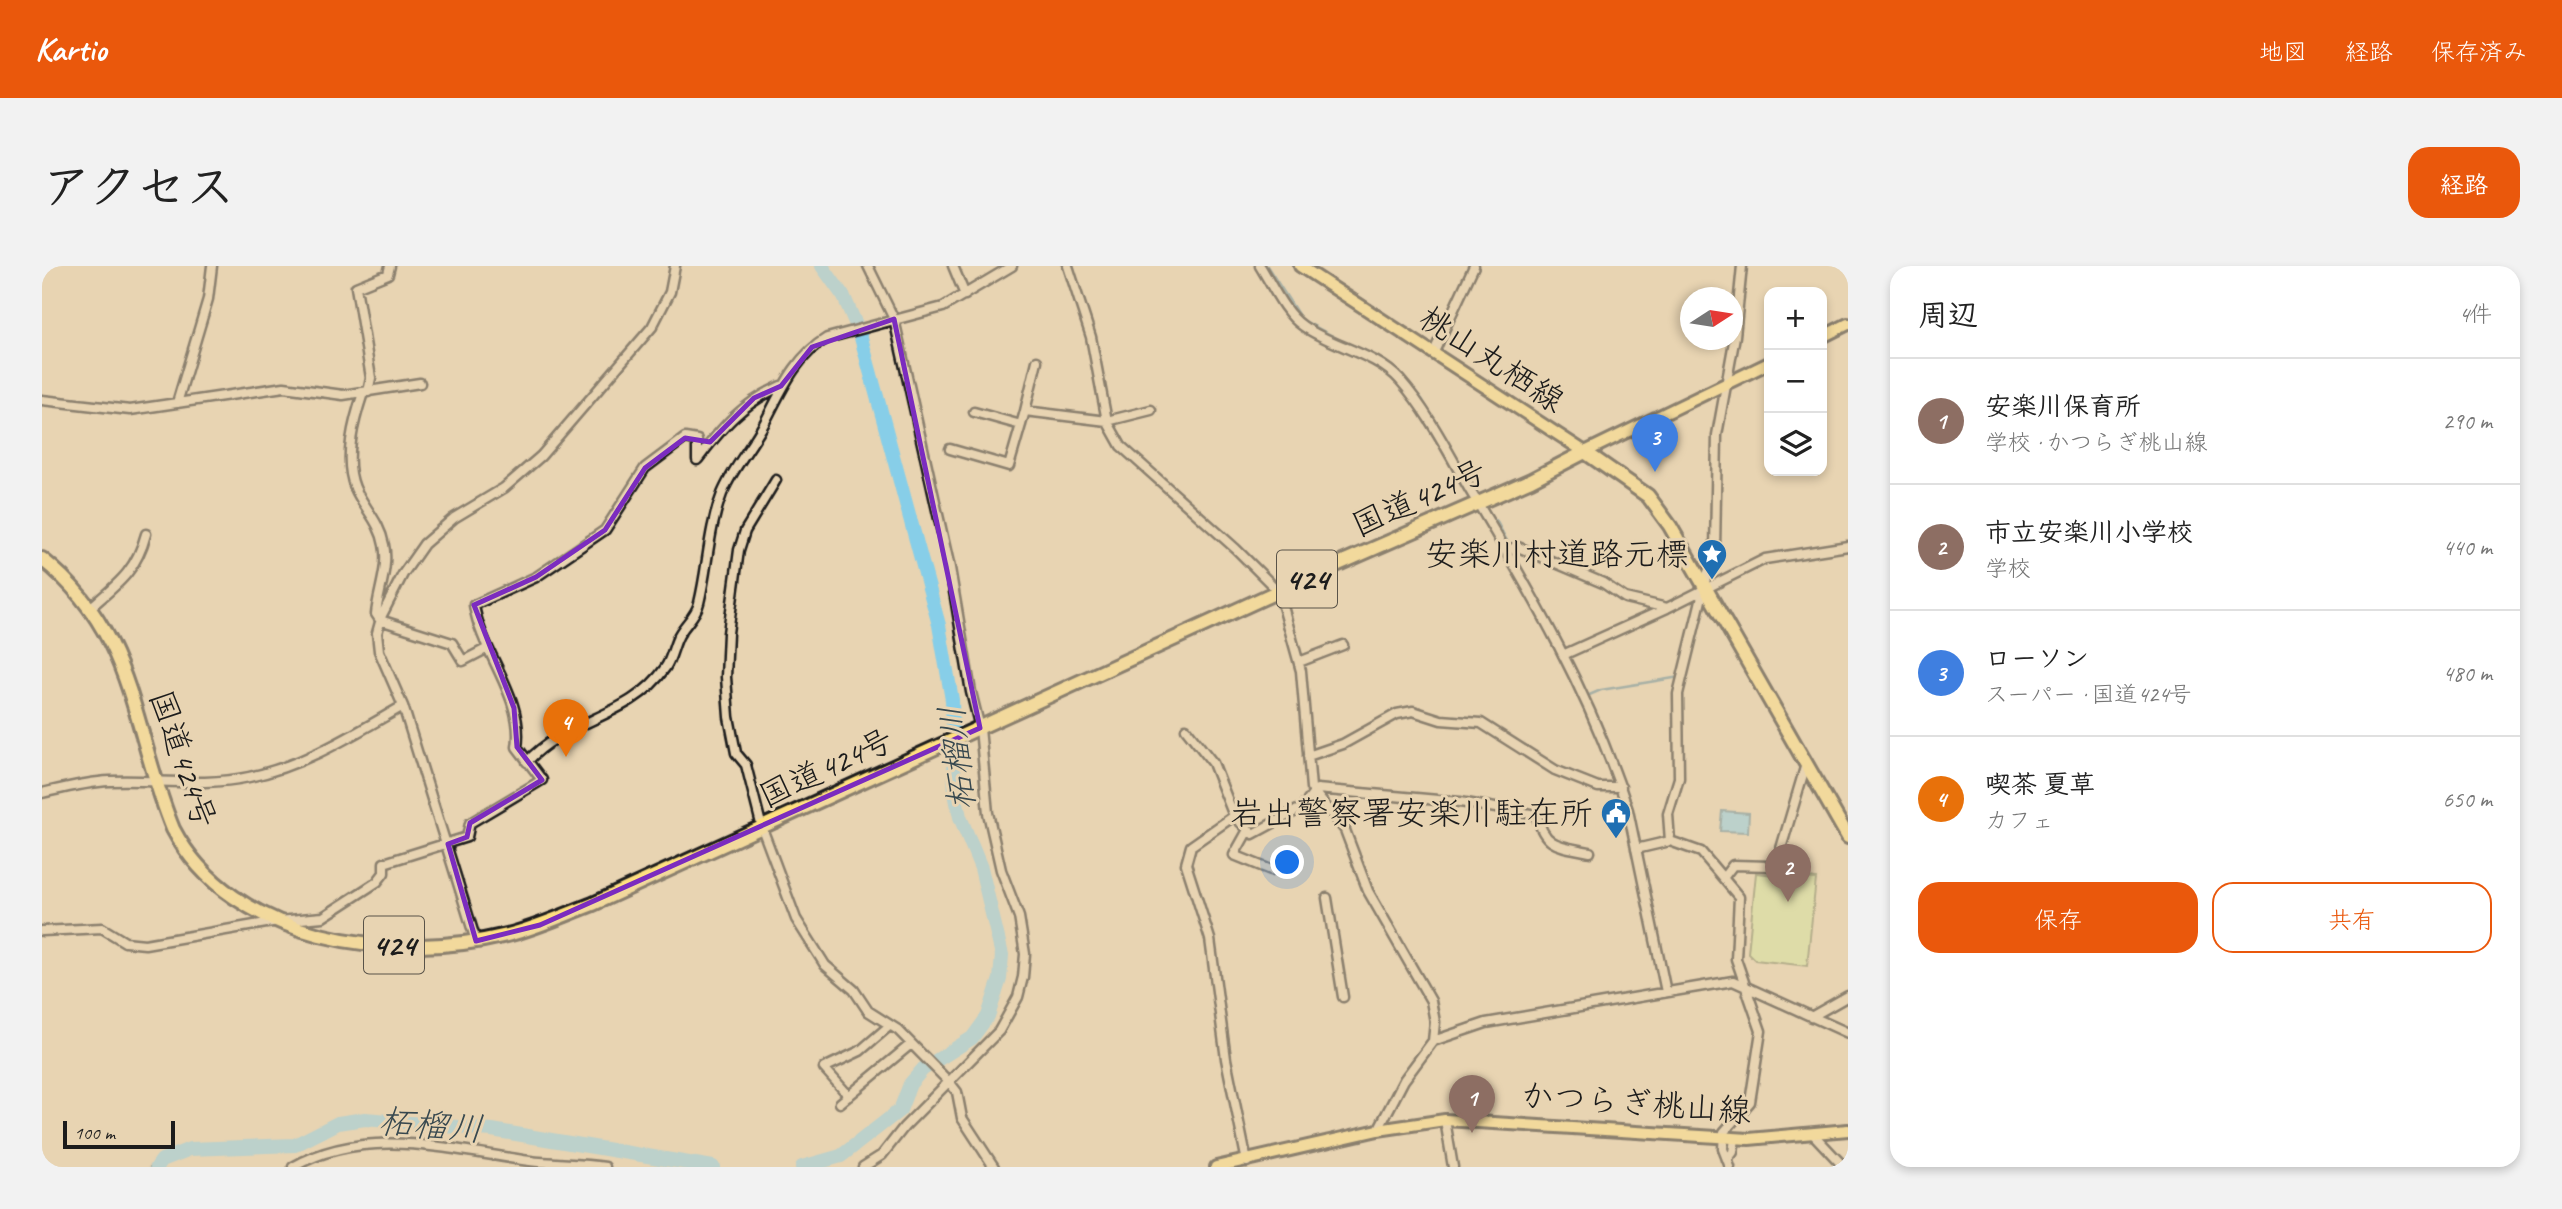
<!DOCTYPE html>
<html lang="ja">
<meta charset="utf-8">
<style>
:root{--surface:#fff;--page:#f2f2f2;--text:#222;--muted:#767676;--line:#e0e0e0;--accent:#ea580c}
body{margin:0;font-family:Caveat,"Klee One",sans-serif;background:var(--page);color:var(--text)}
.controls{position:absolute;right:21px;top:21px;display:grid;overflow:hidden;border-radius:14px;box-shadow:0 4px 10px #0003}
.controls button{width:63px;height:63px;display:grid;place-items:center;padding:0;border:0;border-bottom:2px solid var(--line);background:var(--surface);color:var(--text);font:35px sans-serif}
.compass{position:absolute;left:1638px;top:21px;width:63px;height:63px;border-radius:50%;background:var(--surface);box-shadow:0 4px 10px #0003;rotate:78deg}
.scale{position:absolute;left:21px;bottom:18px;width:112px;box-sizing:border-box;padding-left:7px;border:4px solid #1c1c1c;border-top:0;font-size:19px;line-height:24px;white-space:nowrap;color:#1c1c1c;-webkit-text-stroke:5px #e8d4b2;paint-order:stroke}
.you{position:absolute;left:1246px;top:597px;width:24px;height:24px;margin:-18px;border:5px solid #fff;border-radius:50%;background:#1a73e8;box-shadow:0 0 0 10px #1a73e833}
.badge{display:grid;place-items:center;width:46px;height:46px;border-radius:50%;background:var(--accent);color:#fff;font-size:23px;font-weight:700}
.pin{position:absolute;translate:-50% -58px;filter:drop-shadow(0 2px 4px #0008)}
.pin::after{content:'';position:absolute;top:37px;width:24px;height:21px;background:inherit;clip-path:polygon(0 0,100% 0,50% 100%)}
.list{margin:0;padding:0;list-style:none}
h2{display:flex;justify-content:space-between;align-items:center;height:91px;margin:0;padding:0 28px;font-size:30px}
h2 small{font-size:23px;font-weight:400;color:var(--muted)}
.list li{display:grid;grid-template-columns:46px 1fr auto;gap:21px;align-items:center;box-sizing:border-box;height:126px;padding:0 28px;border-top:2px solid var(--line)}
.list b{display:block;font-size:26px;white-space:nowrap}
.list p{margin:0;font-size:23px;white-space:nowrap;color:var(--muted)}
.list em{font-size:23px;font-style:normal;color:var(--muted)}
.actions{display:flex;gap:14px;padding:21px 28px}
.actions a{flex:1;padding:16px 0;border:2px solid var(--accent);border-radius:21px;text-align:center;font-size:24px;color:var(--accent)}
.actions .main{background:var(--accent);color:#fff}
.icon{flex:none;width:38px;height:38px;fill:none;stroke:currentColor;stroke-width:2;stroke-linecap:round;stroke-linejoin:round}
.map{position:relative;flex:none;width:1806px;height:901px;overflow:hidden;border-radius:21px}
header{display:flex;align-items:center;gap:42px;box-sizing:border-box;height:98px;padding:0 35px;background:var(--accent);color:#fff}
header strong{font-size:33px}
nav{display:flex;gap:38px;margin-inline-start:auto;font-size:24px}
.intro{display:flex;align-items:center;justify-content:space-between;box-sizing:border-box;height:168px;padding:0 42px}
h1{margin:0;font-size:49px}
.button{padding:18px 32px;border-radius:21px;background:var(--accent);color:#fff;font-size:24px;font-weight:700}
main{display:flex;gap:42px;padding:0 42px}
aside{flex:1;background:var(--surface);border-radius:21px;box-shadow:0 4px 10px #0003}
.map>svg:first-child{display:block}
.green{fill:#d3e79b;stroke:#78825c;stroke-width:2}
.water{fill:#87cee8;stroke:#5c8796;stroke-width:2}
.lines{fill:none;stroke-linecap:round;stroke-linejoin:round}
.stream{stroke:#5c8796;stroke-width:2.5}
.river{stroke:#87cee8;stroke-width:14}
.minor-casing{stroke:#1c1c1c;stroke-width:13}
.major-casing{stroke:#1c1c1c;stroke-width:16}
.highway-casing{stroke:#1c1c1c;stroke-width:18}
.minor{stroke:#e8d4b2;stroke-width:8}
.major{stroke:#fedf80;stroke-width:10}
.highway{stroke:#fedf80;stroke-width:12}
.marked{fill:none;stroke:#7b2cbf;stroke-width:5;stroke-linejoin:round}
.labels{text-anchor:middle;dominant-baseline:central;stroke-width:6;stroke-linejoin:round;paint-order:stroke}
.shield{fill:#e8d4b2;stroke:#595349;stroke-width:2}
.shield-label{font-size:32px;font-weight:bold;fill:#1c1c1c}
.street-label{font-size:33px;fill:#1c1c1c;stroke:#e8d4b2}
.poi-label{font-size:33px;fill:#1c1c1c;stroke:#e8d4b2;text-anchor:end}
.water-label{font-size:35px;font-style:italic;fill:#37484f;stroke:#e8d4b2}
</style>
<header>
<strong>Kartio</strong>
<nav><a>地図</a><a>経路</a><a>保存済み</a></nav>
</header>
<div class="intro"><h1>アクセス</h1><a class="button">経路</a></div>
<main>
<div class="map">
<svg width="1806" height="901" viewBox="0 0 1806 901">
<rect width="100%" height="100%" fill="#e8d4b2"/>
<filter id="ink" filterUnits="userSpaceOnUse"><feTurbulence type="fractalNoise" baseFrequency=".0143" numOctaves="2"/><feDisplacementMap in="SourceGraphic" scale="14" xChannelSelector="R" yChannelSelector="G"/><feConvolveMatrix kernelMatrix="1 2 1 2 8 2 1 2 1" color-interpolation-filters="sRGB"/></filter>
<g filter="url(#ink)">
<path class="green" d="M1714,607l60,6 -9,87 -52,-6 -7,-7z"/>
<path class="water" d="M1680,545l27,2 -1,19 -28,-1z"/>
<g class="lines">
<path class="stream" d="M1225,0l34,53 97,52 24,28 18,31
M1401,169l28,45
M1454,254l39,74
M1544,427l1,3 14,-6 79,-13
M1689,868l3,-7
M108,901l8,-1"/>
<path class="river" d="M115,901l5,-7 28,-11 105,-4 43,-22 27,-4 127,11 221,37
M760,901l39,-11 59,-46 10,-26 13,-15 49,-31 16,-22 12,-37 2,-24 -21,-87 -21,-51 -5,-24 -3,-93 -13,-75 -79,-291 -16,-37 -22,-31"/>
<g class="minor-casing">
<path id="minor" d="M911,0l12,29
M1026,0l23,71 16,84 14,25 115,103 43,43 22,79 10,117 34,42 23,61 63,110 4,21 -2,19
M1218,0c12,19 24,47 43,60 30,21 72,27 97,54 29,33 49,74 71,112 61,101 121,205 157,318l38,182
M1391,88l41,-88
M326,126l3,-14 -15,-91 32,-13 2,-8
M321,127c-9,27 -20,66 -8,95 9,20 25,34 29,57 5,22 -6,47 -8,69l4,6 72,23 11,18 25,-13
M0,134l88,10 154,-23 59,8 77,-12
M135,137l31,-104 4,-33
M983,145l12,-50
M932,146l47,13
M908,183l59,17 16,-55 82,10 44,-11
M656,193c25,-33 45,-56 83,-73
M734,214l-31,51 -6,19 -11,83 -2,44 3,40 7,36 10,12 16,63 34,91 29,46 29,25 14,21 30,19 52,53 7,9 5,26 32,49
M1464,284l12,-3 85,36 22,15 42,10 98,-49 83,-13
M1662,319l11,-34 2,-116 18,-99 7,-70
M49,341c28,-24 45,-36 55,-73
M1521,389l104,-47
M1257,396l44,-17
M1144,463l27,34 21,53
M1266,490l35,-12 54,-30 16,-3 28,9 40,3 74,47 43,17h23
M485,496c38,-43 104,-44 138,-94 6,-8 8,-20 12,-29 5,-13 19,-22 22,-36 9,-36 9,-73 23,-109 11,-27 30,-47 43,-72 17,-32 30,-65 62,-84l116,-31 69,-41
M0,527c22,-5 45,-11 68,-12 47,-2 93,6 139,-4 57,-12 105,-43 154,-71
M1206,564l-14,25 37,15
M1628,575l-2,-27 11,-36 -1,-84 25,-102
M1628,575l31,11 22,26
M1594,583l34,-8
M1285,632l16,99
M0,665l60,-3 23,14 20,2 133,-23 45,-4 54,-35 7,-9v-10l83,-26 3,-14 72,-43 -25,-33c8,-49 -36,-94 -43,-142l62,-28 69,-47 40,-62 40,-30 12,2v20
M434,675l-73,-235 -24,-55 -2,-18 5,-18 21,-41 21,-30 30,-26 50,-30 37,-32 111,-129 18,-35 5,-26
M1769,751l37,-21
M807,830l-25,-28 36,-17 28,-24
M798,837l71,-59
M1403,854l8,47
M1336,864l26,-50 29,-39 53,-18 247,-42 115,52
M1771,868l31,33
M1685,894l6,-8 2,-13
M1205,896l-21,-103 -16,-120 -24,-75 5,-18 43,-30 19,18 50,-27 14,-18 143,13 77,13c7,33 24,31 53,37
M251,901c74,-42 158,-17 237,-6 24,3 50,2 75,6
M821,901l19,-12 22,-28 95,-96 19,-34 5,-20 2,-23 -6,-37 -18,-47 -13,-57 -8,-85 -9,-36 -21,-124 -56,-249 -26,-53
M1688,901l-7,-18 1,-17 26,-30 11,-71 -25,-72 3,-62 -16,-19 10,-13 37,1 7,-4 29,-98"/>
</g>
<g class="major-casing">
<path id="major" d="M1258,0l285,186 184,-89
M1780,71l26,-13
M1174,901l162,-37 67,-10 304,19 99,-9"/>
</g>
<g class="highway-casing">
<path id="highway" d="M0,293c94,74 89,168 131,270 59,113 220,134 334,106 29,-7 57,-20 86,-31l736,-336 202,-88 54,-28 63,44 22,30 178,311"/>
</g>
<use href="#minor" class="minor"/>
<use href="#major" class="major"/>
<use href="#highway" class="highway"/>
</g>
</g>
<path d="M0 0H1806V901H0ZM852,53l86,409 -440,197 -64,16 -28,-97 19,-7 3,-14 72,-43 -25,-33 -3,-39 -40,-103 62,-28 69,-47 40,-62 40,-30 25,4 44,-44 27,-12 31,-39z" fill="#e8d4b2" fill-opacity=".55" fill-rule="evenodd"/>
<path class="marked" d="M852,53l86,409 -440,197 -64,16 -28,-97 19,-7 3,-14 72,-43 -25,-33 -3,-39 -40,-103 62,-28 69,-47 40,-62 40,-30 25,4 44,-44 27,-12 31,-39z"/>
<defs>
<g id="sight-pin" transform="scale(1.575)"><path d="M0 17L-7.5 6A9.5 9.5 0 1 1 7.5 6Z" fill="#1f6fb2" stroke="#e8d4b2"/><path d="M0-6L1.8-2.2L6-1.7L2.9 1.2L3.7 5.4L0 3.3L-3.7 5.4L-2.9 1.2L-6-1.7L-1.8-2.2Z" fill="#fff"/></g>
<g id="civic-pin" transform="scale(1.575)"><path d="M0 17L-7.5 6A9.5 9.5 0 1 1 7.5 6Z" fill="#1f6fb2" stroke="#e8d4b2"/><path d="M-.6-6.5H3V-4.5H.6V-3L4-1V1h2V6H-6V1h2V-1L-.6-3ZM-1.2 2.5V6h2.4V2.5Z" fill="#fff"/></g>
</defs>
<g fill-rule="evenodd">
<use href="#sight-pin" x="1670" y="288"/>
<use href="#civic-pin" x="1574" y="547"/>
</g>
<g class="labels">
<g class="shield">
<rect x="1235" y="284.5" width="60" height="57" rx="5"/>
<rect x="322" y="650.5" width="60" height="57" rx="5"/>
</g>
<g class="shield-label">
<text x="1265" y="313">424</text>
<text x="352" y="679">424</text>
</g>
<g class="street-label">
<text transform="translate(1450 93) rotate(33)">桃山丸栖線</text>
<text transform="translate(1377 232) rotate(-24)">国道424号</text>
<text transform="translate(141 493) rotate(71)">国道424号</text>
<text transform="translate(784 502) rotate(-25)">国道424号</text>
<text transform="translate(1594 837) rotate(4)">かつらぎ桃山線</text>
</g>
<g class="poi-label">
<text x="1647" y="288">安楽川村道路元標</text>
<text x="1551" y="547">岩出警察署安楽川駐在所</text>
</g>
<g class="water-label">
<text transform="translate(915 492) rotate(-96)">柘榴川</text>
<text transform="translate(389 859) rotate(5)">柘榴川</text>
</g>
</g>
</svg>
<div class="controls">
<button>+</button>
<button>−</button>
<button><svg class="icon" aria-label="layers" viewBox="0 0 24 24"><path d="M12 4l9 5-9 5-9-5zM3 14l9 5 9-5"/></svg></button>
</div>
<svg class="compass" viewBox="-18 -18 36 36"><path d="M0-13l5 13h-10z" fill="#e53935"/><path d="M0 13l5-13h-10z" fill="#767676"/></svg>
<div class="scale">100 m</div>
<div class="you"></div>
<div class="pin badge" style="left:1430px;top:867px;background:#8d6e63">1</div>
<div class="pin badge" style="left:1746px;top:636px;background:#8d6e63">2</div>
<div class="pin badge" style="left:1613px;top:206px;background:#3f7fe0">3</div>
<div class="pin badge" style="left:524px;top:491px;background:#e8710a">4</div>
</div>
<aside>
<h2>周辺<small>4件</small></h2>
<ul class="list">
<li><span class="badge" style="background:#8d6e63">1</span><div><b>安楽川保育所</b><p>学校 · かつらぎ桃山線</p></div><em>290 m</em></li>
<li><span class="badge" style="background:#8d6e63">2</span><div><b>市立安楽川小学校</b><p>学校</p></div><em>440 m</em></li>
<li><span class="badge" style="background:#3f7fe0">3</span><div><b>ローソン</b><p>スーパー · 国道424号</p></div><em>480 m</em></li>
<li><span class="badge" style="background:#e8710a">4</span><div><b>喫茶 夏草</b><p>カフェ</p></div><em>650 m</em></li>
</ul>
<div class="actions"><a class="main">保存</a><a>共有</a></div>
</aside>
</main>
